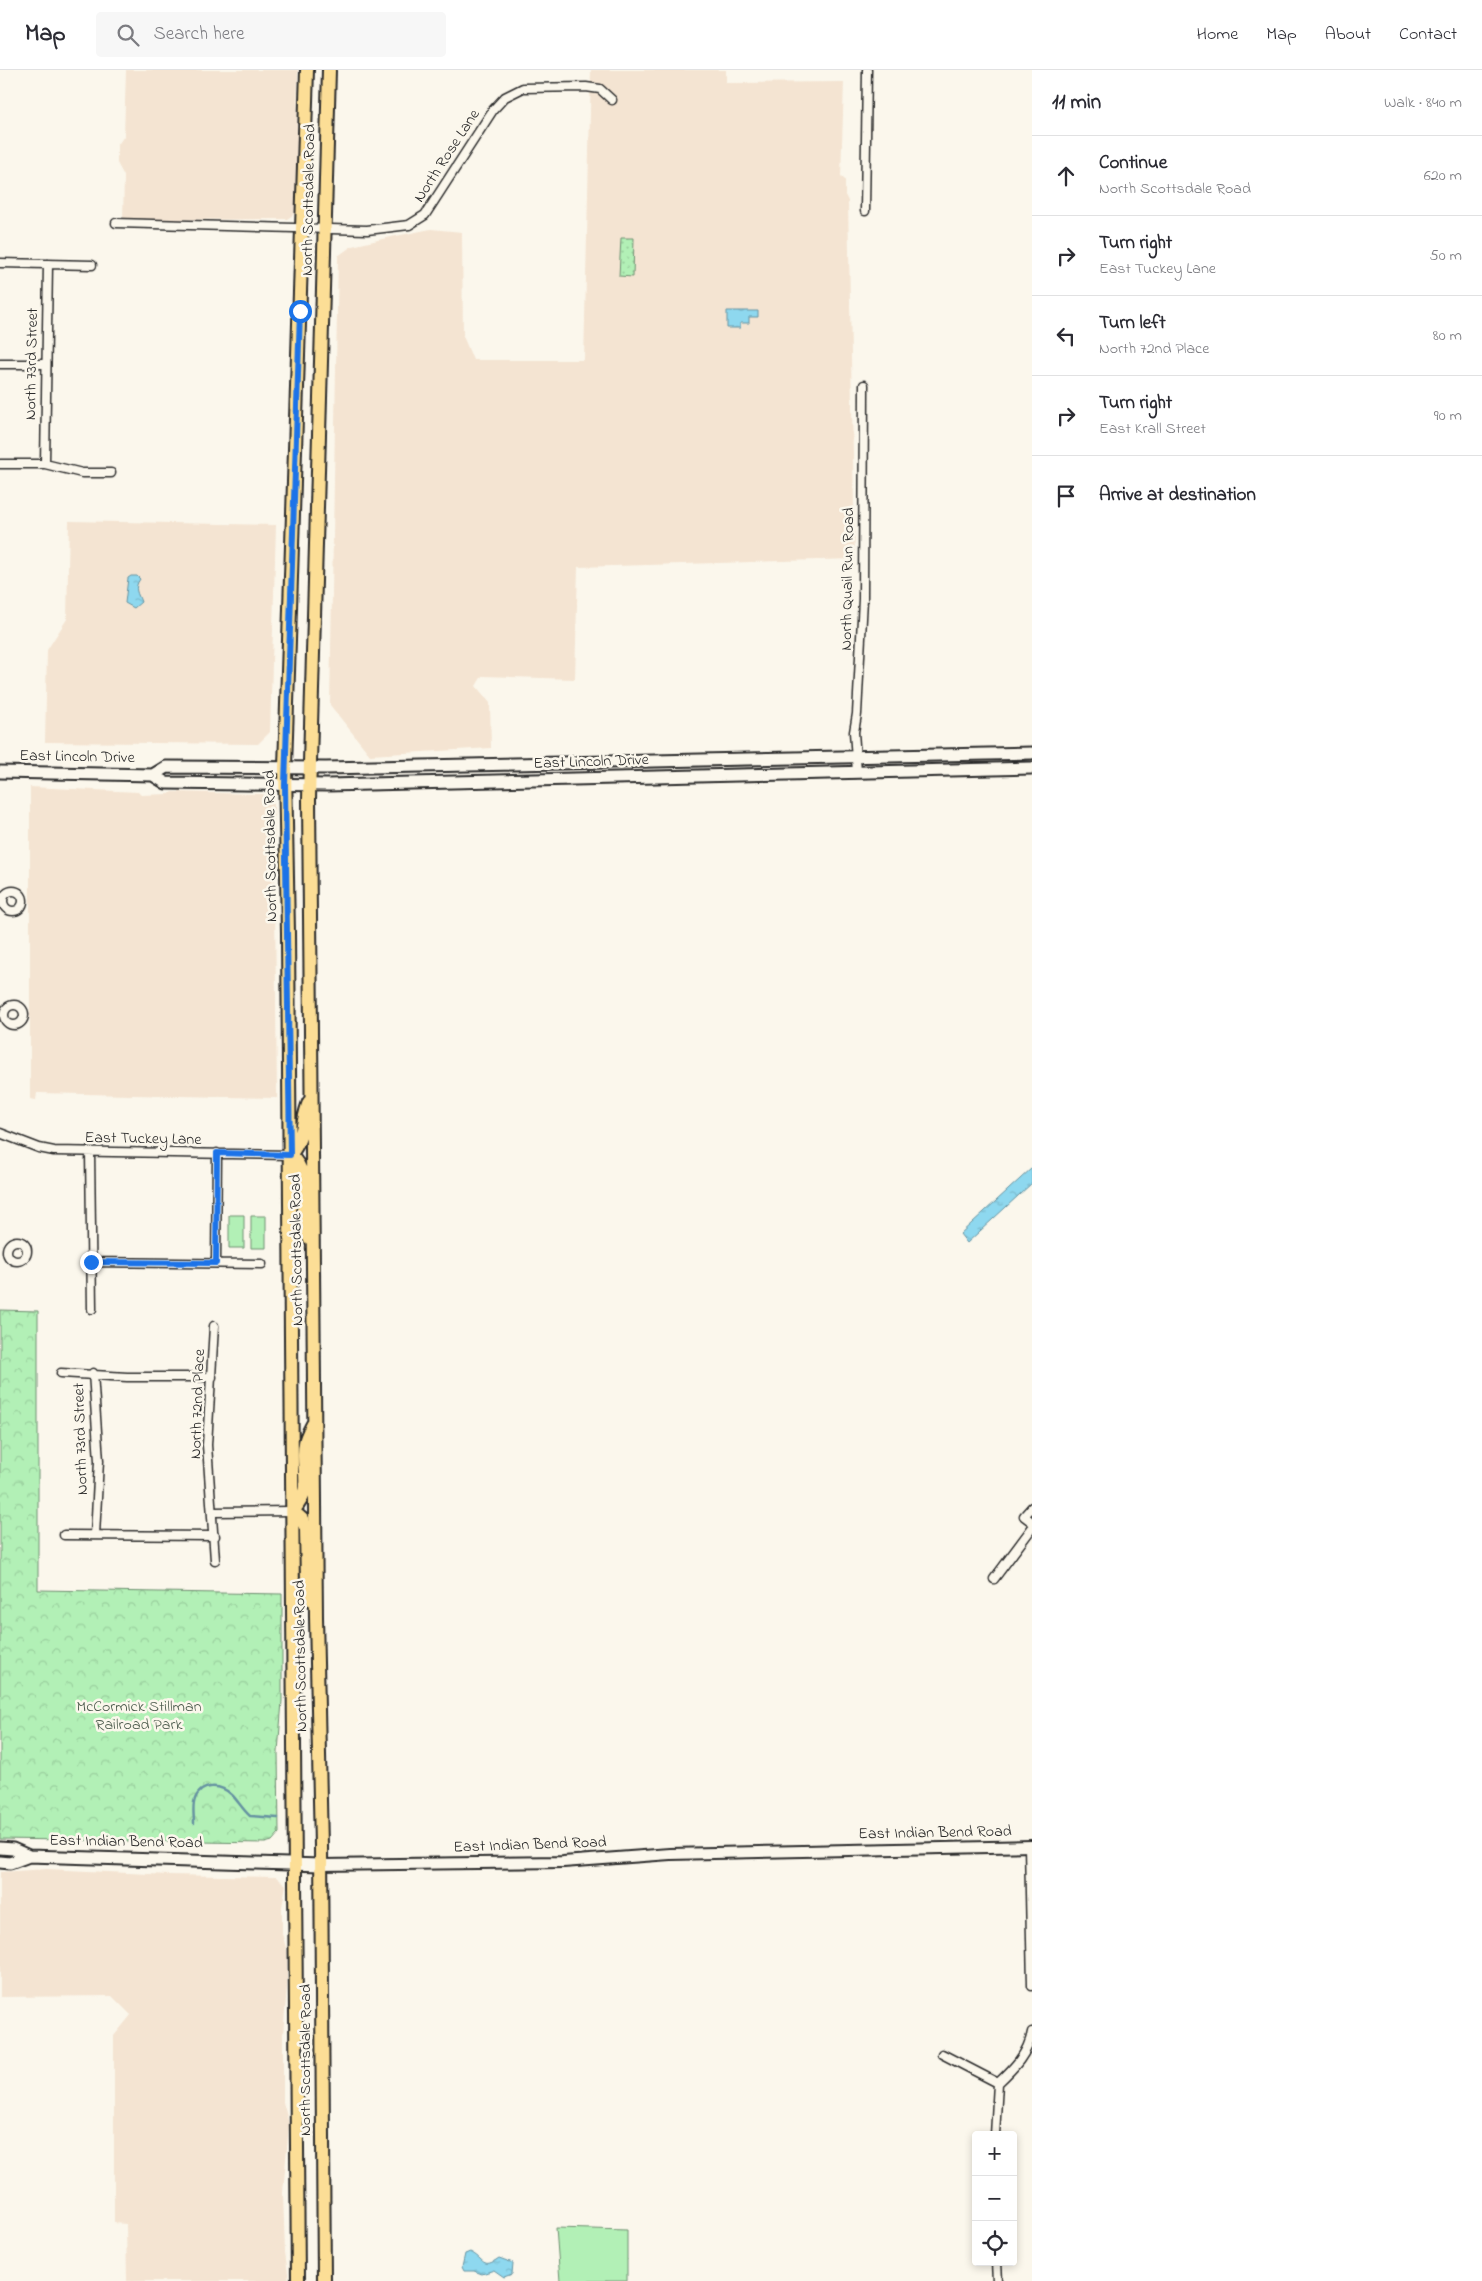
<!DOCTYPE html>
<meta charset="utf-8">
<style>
:root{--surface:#fff;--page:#f7f7f7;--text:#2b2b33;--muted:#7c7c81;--line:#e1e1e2}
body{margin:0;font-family:"Indie Flower",sans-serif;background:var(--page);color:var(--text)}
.controls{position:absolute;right:15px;bottom:15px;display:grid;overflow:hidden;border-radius:5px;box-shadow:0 2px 8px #0003}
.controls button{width:45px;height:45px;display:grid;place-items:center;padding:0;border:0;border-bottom:1px solid var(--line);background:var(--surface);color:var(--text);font:25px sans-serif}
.stop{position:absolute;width:15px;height:15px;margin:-11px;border:4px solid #1a73e8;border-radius:50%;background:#fff}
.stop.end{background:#1a73e8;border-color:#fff;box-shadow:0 1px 5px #0008}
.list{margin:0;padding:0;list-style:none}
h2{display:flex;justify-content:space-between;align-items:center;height:65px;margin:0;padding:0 20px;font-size:21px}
h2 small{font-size:16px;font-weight:400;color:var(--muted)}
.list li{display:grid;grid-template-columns:32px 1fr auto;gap:15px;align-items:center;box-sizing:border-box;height:80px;padding:0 20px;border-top:1px solid var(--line)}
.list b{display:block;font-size:19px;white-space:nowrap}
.list p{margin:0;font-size:16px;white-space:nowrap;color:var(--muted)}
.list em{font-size:16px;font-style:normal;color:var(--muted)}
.icon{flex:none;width:28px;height:28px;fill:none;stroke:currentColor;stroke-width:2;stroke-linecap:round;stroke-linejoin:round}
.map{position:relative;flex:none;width:1032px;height:2211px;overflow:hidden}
header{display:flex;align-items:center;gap:30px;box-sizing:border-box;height:70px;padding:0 25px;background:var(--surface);border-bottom:1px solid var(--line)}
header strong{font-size:24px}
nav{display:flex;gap:28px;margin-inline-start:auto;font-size:18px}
.search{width:350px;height:45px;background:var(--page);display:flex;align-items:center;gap:12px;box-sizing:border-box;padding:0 18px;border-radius:5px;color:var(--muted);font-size:19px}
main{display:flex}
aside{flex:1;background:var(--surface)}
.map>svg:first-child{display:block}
.built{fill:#f4e4d2}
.grass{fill:url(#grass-dots);stroke:#6e8e70}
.forest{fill:url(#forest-crowns);stroke:#6e8e70}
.garden{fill:#b2f0b6;stroke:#6e8e70}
.water{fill:url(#water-ripples);stroke:#6693a1}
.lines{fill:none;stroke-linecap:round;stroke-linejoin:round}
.stream{stroke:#6693a1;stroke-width:2.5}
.minor-casing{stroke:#2b2b2b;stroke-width:11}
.tertiary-casing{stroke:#2b2b2b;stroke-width:14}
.secondary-casing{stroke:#2b2b2b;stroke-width:15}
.primary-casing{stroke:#2b2b2b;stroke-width:16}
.minor{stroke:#fbf7ec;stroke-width:8}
.tertiary{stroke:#fbf7ec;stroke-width:10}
.secondary{stroke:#fbf7ec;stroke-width:11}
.primary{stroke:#fcde96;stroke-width:12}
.route{stroke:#1a73e8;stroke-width:6}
.labels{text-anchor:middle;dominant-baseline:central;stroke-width:5;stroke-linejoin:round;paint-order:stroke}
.street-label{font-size:16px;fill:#2b2b2b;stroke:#fbf7ec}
.park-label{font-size:16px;fill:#4d5c4e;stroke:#fbf7ec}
</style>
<header>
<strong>Map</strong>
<div class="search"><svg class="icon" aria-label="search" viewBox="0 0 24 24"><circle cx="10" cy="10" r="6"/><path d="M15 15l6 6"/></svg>Search here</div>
<nav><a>Home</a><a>Map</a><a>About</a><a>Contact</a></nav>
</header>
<main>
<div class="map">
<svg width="1032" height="2211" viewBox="0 0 1032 2211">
<defs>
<pattern id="grass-dots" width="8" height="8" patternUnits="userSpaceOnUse" patternTransform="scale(1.25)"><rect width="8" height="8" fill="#b2f0b6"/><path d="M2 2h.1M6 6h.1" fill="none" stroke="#99ce9d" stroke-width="1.8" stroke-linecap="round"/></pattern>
<pattern id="forest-crowns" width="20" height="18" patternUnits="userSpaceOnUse" patternTransform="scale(1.25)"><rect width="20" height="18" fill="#b2f0b6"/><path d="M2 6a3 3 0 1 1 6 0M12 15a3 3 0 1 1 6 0" fill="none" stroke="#99ce9d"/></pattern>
<pattern id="water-ripples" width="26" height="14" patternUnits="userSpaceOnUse" patternTransform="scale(1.25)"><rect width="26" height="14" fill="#8ed8ef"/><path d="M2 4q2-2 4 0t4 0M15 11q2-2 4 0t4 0" fill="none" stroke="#7bbacd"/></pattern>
</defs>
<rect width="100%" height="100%" fill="#fbf7ec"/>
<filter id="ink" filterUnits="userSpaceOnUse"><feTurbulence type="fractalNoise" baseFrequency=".02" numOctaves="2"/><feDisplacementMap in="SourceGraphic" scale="10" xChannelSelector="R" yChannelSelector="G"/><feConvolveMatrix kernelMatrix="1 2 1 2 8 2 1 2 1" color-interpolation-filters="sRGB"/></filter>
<g filter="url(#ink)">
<path class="built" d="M126,0h172l-2,138 -3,7 -6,4 -164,1 1,-44 -7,-13v-17l7,-10z
M591,0h135v13l118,-1 -3,94 4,4v15l3,6 7,358 -277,8 -3,112 -93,-3 -6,10 14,17 1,45 -121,7 -40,-50 8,-449 14,-10 39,-9 40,-8 31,3 1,104 10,24h111z
M69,451l207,4 -6,207 -12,12 -213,-2 2,-92 20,-31z
M30,717l108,5 3,3 28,-1 3,-2 91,2 11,10 3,294 -240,-5 -1,7 -6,-1z
M47,1799l122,6 107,2 10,8 -4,22v27l5,17v35l-4,49v67l6,22 -6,69 2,59 4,29h-162l-1,-57 -12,-1v-187l17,-21 -19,-19 -112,1v-125z"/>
<path class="grass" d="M621,168h13l-1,39 -14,-1z"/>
<path class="forest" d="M0,1240l38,1v279l244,4v107l-4,51 1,81 -7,8 -7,2 -265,-4z"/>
<path class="garden" d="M229,1145h15v33h-15z
M251,1146h15v32h-15z
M556,2158l71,2v51h-67z"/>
<path class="water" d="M727,241h31v6h-9v6h-9v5h-13z
M131,506h6l3,3c-7,10 -2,14 1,23l-7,6 -9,-5 3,-25z
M1032,1098v15l-65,60 -7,-9z
M470,2182c15,7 12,18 29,6l14,5 -1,11 -8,3 -10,-7 -12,4 -8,-3h-10l-2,-4 3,-13z"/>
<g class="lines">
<path class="stream" d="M194,1753c0,-7 -2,-17 1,-24 6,-16 26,-15 37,-4 6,6 11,15 18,21l28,2"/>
<g class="minor-casing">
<path id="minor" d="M865,141l2,-141
M116,153l251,7 42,-5 16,-10 68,-105 12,-13 18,-9 63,-1 14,2 12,11
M0,193l92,2
M0,294h46
M0,394h45l37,9h29
M45,394l3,-200
M857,702l-3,-40 3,-18 6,-115 1,-214
M3 831a10 10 0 1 1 20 0a10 10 0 1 1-20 0Z
M4 945a10 10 0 1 1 20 0a10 10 0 1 1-20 0Z
M0,1063l39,15 15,3 236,4
M90,1082l2,157
M7 1181a10 10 0 1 1 20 0a10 10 0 1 1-20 0Z
M91,1192l171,2
M216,1193l1,-110
M214,1256l-7,119 8,115
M61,1303l66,4h85
M93,1303l6,88 -4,74
M1032,1437l-8,9 8,6
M213,1442l80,-1
M64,1465l151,1
M994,1509l38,-51
M1029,1776l3,140
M942,1984l56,29
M995,2065l3,-52c16,-15 30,-29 34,-51
M996,2192l1,19"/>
</g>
<g class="tertiary-casing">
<path id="tertiary" d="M321,1795l242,-3 107,-8 362,-8"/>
</g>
<g class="secondary-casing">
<path id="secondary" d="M0,702l153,3 13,8 162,2 704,-17
M153,705l13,-8 160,1 706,-15
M0,1778l13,1 16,7
M0,1792l10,1 19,-7 292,9"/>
</g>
<g class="primary-casing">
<path id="primary" d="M290,1085c22,19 10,42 14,67 1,6 3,11 5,16
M290,1085c15,-18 11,-33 19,-53
M293,1441l9,8 4,10 1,54 5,17
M293,1441c22,-24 7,-41 12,-68 1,-7 5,-13 8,-19
M298,2211l-10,-1348 -3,-166 22,-697
M324,2211l-3,-435 -5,-229 -7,-818 20,-729"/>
</g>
<use href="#minor" class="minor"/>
<use href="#tertiary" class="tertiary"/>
<use href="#secondary" class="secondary"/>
<use href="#primary" class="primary"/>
</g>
</g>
<g class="lines" filter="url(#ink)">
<path class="route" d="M91,1192l125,1 1,-110 73,2 -5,-370 15,-474"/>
</g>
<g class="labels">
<g class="street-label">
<text transform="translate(447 86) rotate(-57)">North Rose Lane</text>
<text transform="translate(309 130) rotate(-89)">North Scottsdale Road</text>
<text transform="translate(32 294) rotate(-89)">North 73rd Street</text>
<text transform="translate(848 509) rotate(-89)">North Quail Run Road</text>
<text transform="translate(77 687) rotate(1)">East Lincoln Drive</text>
<text transform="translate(591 692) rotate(-2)">East Lincoln Drive</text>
<text transform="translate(271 776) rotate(-91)">North Scottsdale Road</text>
<text transform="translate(143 1069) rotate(1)">East Tuckey Lane</text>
<text transform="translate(297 1180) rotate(-91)">North Scottsdale Road</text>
<text transform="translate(198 1334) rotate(-88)">North 72nd Place</text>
<text transform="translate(81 1369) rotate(-92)">North 73rd Street</text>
<text transform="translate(301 1586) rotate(-91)">North Scottsdale Road</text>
<text transform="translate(935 1763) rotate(-1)">East Indian Bend Road</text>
<text transform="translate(126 1772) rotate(1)">East Indian Bend Road</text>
<text transform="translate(530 1775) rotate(-2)">East Indian Bend Road</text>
<text transform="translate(306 1990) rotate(-90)">North Scottsdale Road</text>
</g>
<g class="park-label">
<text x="139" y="1637">McCormick Stillman<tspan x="139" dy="18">Railroad Park</tspan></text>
</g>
</g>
</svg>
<div class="controls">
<button>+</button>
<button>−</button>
<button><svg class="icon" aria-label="locate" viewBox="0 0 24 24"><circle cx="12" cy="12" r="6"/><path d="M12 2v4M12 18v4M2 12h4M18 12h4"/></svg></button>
</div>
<div class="stop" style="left:300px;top:241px"></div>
<div class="stop end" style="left:91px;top:1192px"></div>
</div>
<aside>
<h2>11 min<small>Walk · 840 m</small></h2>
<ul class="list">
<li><svg class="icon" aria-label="ahead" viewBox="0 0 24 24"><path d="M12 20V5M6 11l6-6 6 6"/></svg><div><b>Continue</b><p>North Scottsdale Road</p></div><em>620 m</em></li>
<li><svg class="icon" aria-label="right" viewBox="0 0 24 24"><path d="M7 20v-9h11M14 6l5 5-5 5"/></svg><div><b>Turn right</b><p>East Tuckey Lane</p></div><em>50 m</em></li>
<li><svg class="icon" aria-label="left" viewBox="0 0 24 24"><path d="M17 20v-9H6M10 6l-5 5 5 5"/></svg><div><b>Turn left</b><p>North 72nd Place</p></div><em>80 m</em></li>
<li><svg class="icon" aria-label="right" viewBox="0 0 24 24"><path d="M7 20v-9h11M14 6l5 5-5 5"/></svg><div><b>Turn right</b><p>East Krall Street</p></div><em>90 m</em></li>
<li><svg class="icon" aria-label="arrive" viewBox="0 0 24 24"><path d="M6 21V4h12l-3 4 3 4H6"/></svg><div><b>Arrive at destination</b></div></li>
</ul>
</aside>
</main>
